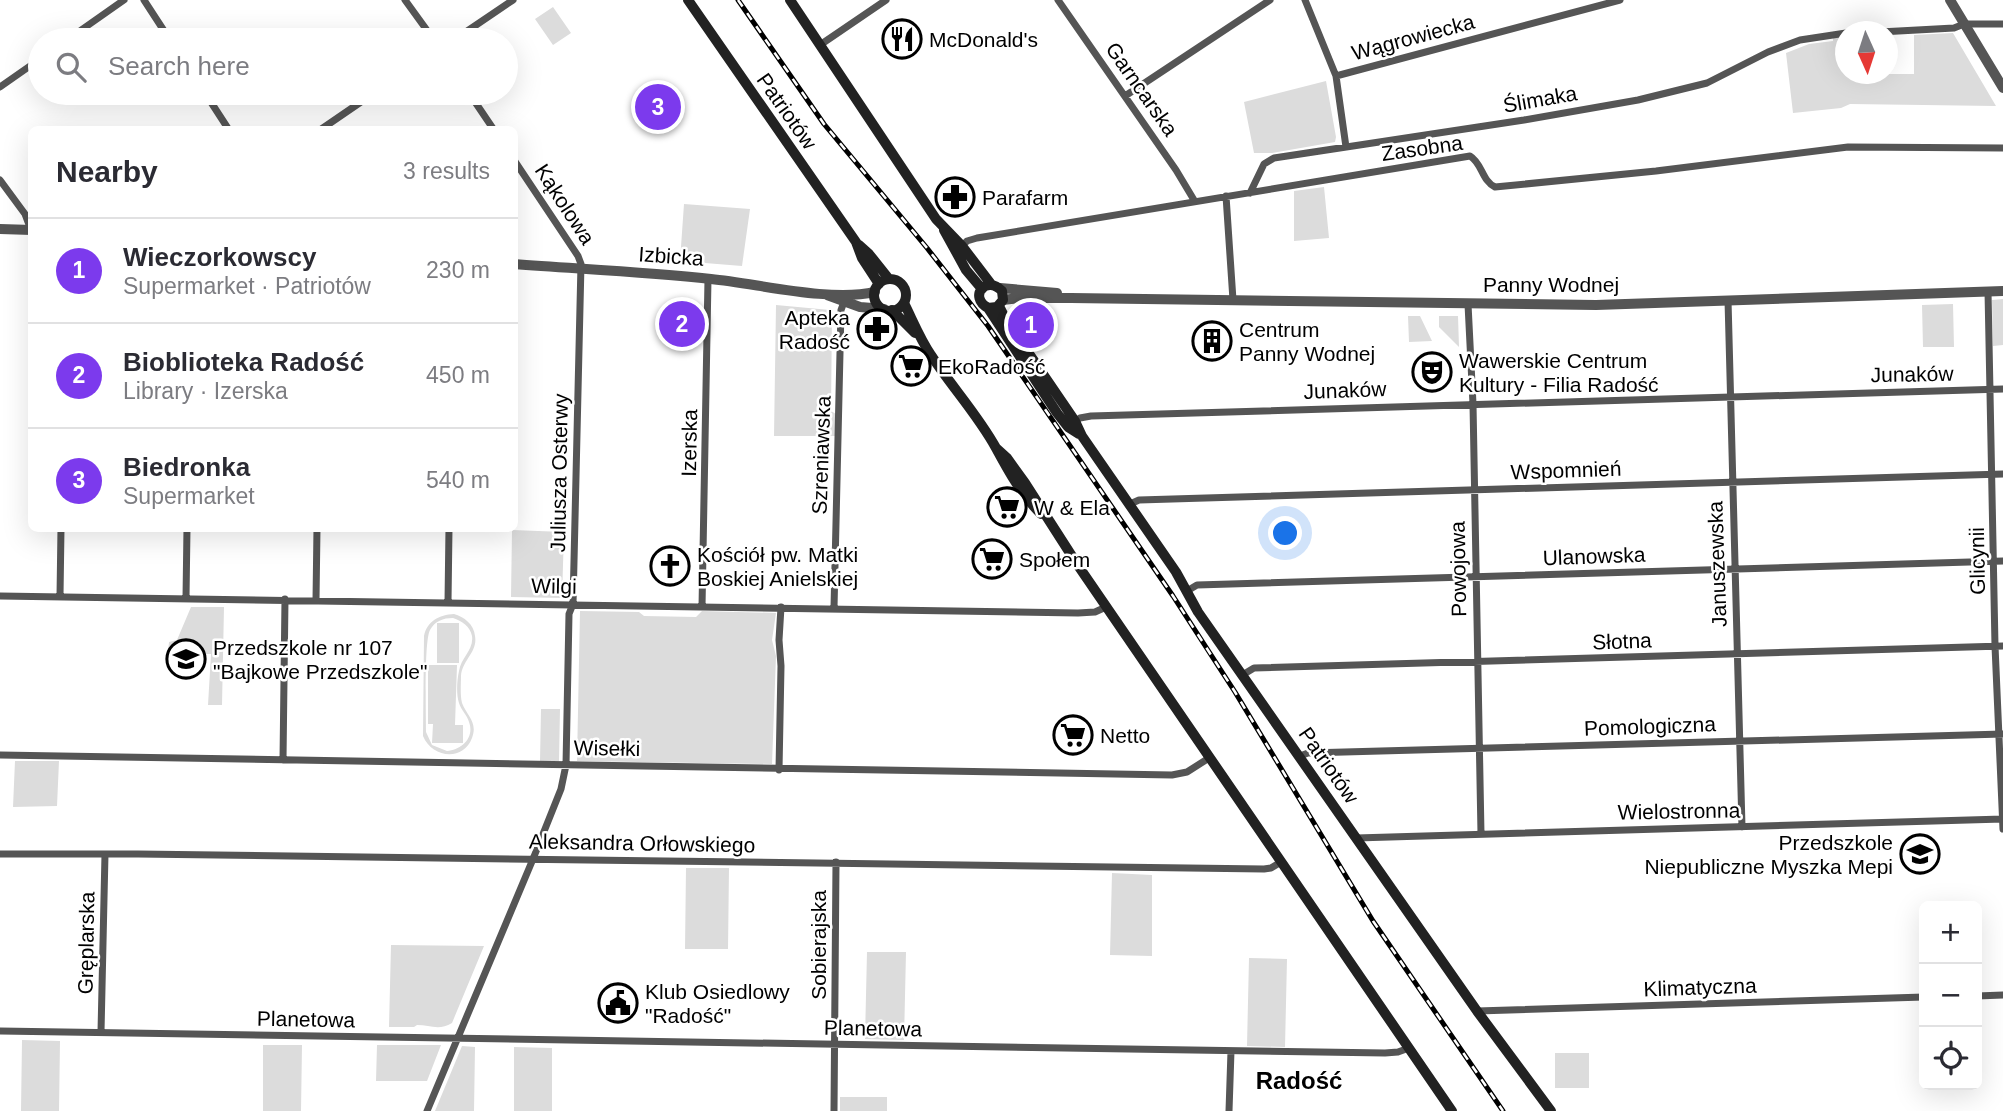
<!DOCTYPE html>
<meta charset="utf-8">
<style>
:root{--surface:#fff;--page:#f7f7f7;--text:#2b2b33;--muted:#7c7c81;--line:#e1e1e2;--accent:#7c3aed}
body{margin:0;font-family:Helvetica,sans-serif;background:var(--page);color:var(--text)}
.controls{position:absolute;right:21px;bottom:21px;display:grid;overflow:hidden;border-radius:10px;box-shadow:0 7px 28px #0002}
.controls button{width:63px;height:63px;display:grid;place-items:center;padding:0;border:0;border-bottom:2px solid var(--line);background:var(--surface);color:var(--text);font:35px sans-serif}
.compass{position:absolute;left:1835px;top:21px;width:63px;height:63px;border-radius:50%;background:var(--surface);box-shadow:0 7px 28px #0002;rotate:177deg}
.you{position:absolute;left:1286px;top:534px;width:24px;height:24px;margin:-18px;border:5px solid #fff;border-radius:50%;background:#1a73e8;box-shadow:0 0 0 10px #1a73e833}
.badge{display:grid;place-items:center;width:46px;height:46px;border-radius:50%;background:var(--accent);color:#fff;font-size:23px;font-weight:700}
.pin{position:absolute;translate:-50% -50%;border:4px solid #fff;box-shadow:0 2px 7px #0006}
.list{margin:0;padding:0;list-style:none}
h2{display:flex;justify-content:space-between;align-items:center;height:91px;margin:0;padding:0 28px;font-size:30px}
h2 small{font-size:23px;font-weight:400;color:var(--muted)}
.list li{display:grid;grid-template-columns:46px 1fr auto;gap:21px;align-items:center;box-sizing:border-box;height:105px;padding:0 28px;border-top:2px solid var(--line)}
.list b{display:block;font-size:26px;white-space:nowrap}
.list p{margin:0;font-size:23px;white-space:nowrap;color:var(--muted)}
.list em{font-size:23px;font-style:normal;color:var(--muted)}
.icon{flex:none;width:38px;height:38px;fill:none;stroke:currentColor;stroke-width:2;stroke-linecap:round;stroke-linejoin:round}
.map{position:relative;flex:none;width:2003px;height:1111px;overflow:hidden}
.search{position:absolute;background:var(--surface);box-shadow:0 7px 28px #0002;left:28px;top:28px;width:490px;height:77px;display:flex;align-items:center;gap:18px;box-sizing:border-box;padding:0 24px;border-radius:38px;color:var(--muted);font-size:26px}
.panel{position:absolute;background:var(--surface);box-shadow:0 7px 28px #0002;left:28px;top:126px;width:490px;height:406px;border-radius:10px}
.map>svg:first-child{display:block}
.green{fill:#dcdcdc;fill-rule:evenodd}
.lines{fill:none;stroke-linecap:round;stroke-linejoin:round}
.minor{stroke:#555;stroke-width:7}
.tertiary{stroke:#555;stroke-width:10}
.secondary{stroke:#222;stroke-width:10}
.rail-casing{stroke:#000;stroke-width:5}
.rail{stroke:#fff;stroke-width:2.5;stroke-dasharray:8;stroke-linecap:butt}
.labels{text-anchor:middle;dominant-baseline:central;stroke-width:5;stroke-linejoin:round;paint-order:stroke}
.street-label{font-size:21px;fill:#000;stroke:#fff}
.poi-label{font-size:21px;fill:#000;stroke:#fff;text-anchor:start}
.quarter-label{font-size:24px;font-weight:bold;fill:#000;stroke:#fff}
</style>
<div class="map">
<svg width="2003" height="1111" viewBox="0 0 2003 1111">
<rect width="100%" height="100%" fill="#fff"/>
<path class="green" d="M553,7l18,26 -18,12 -18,-26z
M1953,33l43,73 -146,-2 -9,4 -48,5 -7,-60 23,-9 24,-3v-3l10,-2 3,38h68v-39z
M1326,81l10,56 -1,5 -63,11h-18l-10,-51z
M1324,187l5,51 -35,3v-50z
M684,204l66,5 -8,57 -62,-5z
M2003,299v46l-10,1 -1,-46z
M1953,304l1,43h-31l-1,-42z
M776,305l54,5 2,4 -1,97 5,3 -1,22h-61z
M1408,316h12l12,25 -23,1z
M1439,316h19l1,31 -20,-20z
M512,530l52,2 -2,66 -51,-1z
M191,607h33l-2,98h-14l3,-51h-21l-7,8h-16l2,-20 8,-2z
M580,611l59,1 5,4 52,1 6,-6 74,2 -4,27 4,16 -4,108 -195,-3z
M454,614c10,3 20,10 21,22 3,16 -13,24 -14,40 0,8 -1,19 1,27 5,13 16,19 10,35 -9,24 -40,20 -49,-2l1,-100c3,-15 15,-21 30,-22zM453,618c9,3 17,8 19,18 2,14 -11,21 -13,35 -2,9 -3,23 0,32 2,7 8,12 10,19 6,16 -8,28 -22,29l-15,-6 -6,-13c0,-18 -2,-91 4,-102 5,-9 13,-12 23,-12z
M437,623h22v40h-22z
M428,665h29l-2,60h8v18h-31l1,-19h-5z
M541,709h19l-1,52h-19z
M15,761h44l-2,45 -44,1z
M686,868h43l-1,81h-43z
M1112,873l40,2v81l-42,-1z
M391,945l93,1 -32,77c-13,8 -22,2 -35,2l-3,2h-25z
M867,952h39l-2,88 -39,-1z
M1249,958l38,1 -2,88 -38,-1z
M22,1040l38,1 -1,70h-38z
M263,1045h39l-1,66h-38z
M377,1045h64l-14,36h-51z
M462,1046l13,1 -1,64h-39z
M514,1047l38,1v63h-38z
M1555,1053h34v35h-34z
M840,1097h47v14h-47z"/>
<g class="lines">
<path class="minor" d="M144,0l26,40
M405,0l29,40
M1058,0l118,170 18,30
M1305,0l31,76 10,71
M1880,32l74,-4 10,-4h39
M67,40l57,-40
M454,40l59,-40
M820,45l66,-45
M1336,76l284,-76
M0,87l40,-28
M205,93l24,37
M469,93l25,37
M1125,96l145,-96
M320,130l54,-37
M0,180l25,34 6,16
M1250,193l14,-29 10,-6 250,-38 114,-20 69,-17 61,-31 32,-12 46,-7
M1226,196l7,104
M962,246l5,-5 10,-3 493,-82c12,7 12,25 25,31l161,-16 192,-24 155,1
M1988,291l7,355 8,183
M1728,300l14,527
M1468,304l5,100 8,430
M1072,424l8,-6 11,-2 912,-27
M1130,504l9,-4 864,-26
M1187,591l10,-6 806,-24
M0,596l1078,17 17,-1 11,-5
M60,596l1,-68
M186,598l1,-70
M316,600l1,-72
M448,602l1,-74
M702,607l6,-328
M834,608l7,-298 3,-8
M1244,674l10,-6 749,-22
M0,755l1172,20 15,-3 22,-14
M1300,756l8,-3 695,-19
M283,760l2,-161
M779,770l2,-104 -2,-26 2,-33
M1356,838l647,-19
M0,854h138l1126,15 7,-1 10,-6
M1977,996l26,-1
M1477,1011l447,-14
M0,1031l1385,22 13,-1 11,-4
M101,1032l4,-178
M427,1111l106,-252 28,-70 5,-24 3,-151 4,-10 8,-340 -3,-8 -64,-96
M834,1111l2,-249
M1229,1111l2,-60"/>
<path class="tertiary" d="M1950,0l53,88
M0,229l32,1
M514,264c66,5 132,8 197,15 49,5 118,23 164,13
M1000,288l57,5
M827,295l33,12 24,2
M1003,300l16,-2h52l525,7 407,-14"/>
<path class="secondary" d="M688,0l168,242 6,16 17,26
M790,0l146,219 26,27 29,38
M944,230l22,40 16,19
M859,245l10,9 20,25
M874 295a16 16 0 1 1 32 0a16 16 0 1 1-32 0Z
M904,303c9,18 16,36 27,52 20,31 47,60 65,93 13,24 25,46 45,66
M999,306l7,14 69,101 7,15 94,136 22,40 279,399 74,100
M988,308l9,-1 6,-7 -1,-9c-16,-17 -34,6 -14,17l69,105 11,14 11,7
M892,310l23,23
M996,448l11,10 18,25 52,81 375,547"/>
<g class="rail-casing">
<path id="rail" d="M738,0l86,124 103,124 61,78 185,270 62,96 138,229 130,190"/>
</g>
<use href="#rail" class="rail"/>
</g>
<defs>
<g id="restaurant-ring" transform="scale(2.0125)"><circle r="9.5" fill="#fff" stroke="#000" stroke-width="1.5"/><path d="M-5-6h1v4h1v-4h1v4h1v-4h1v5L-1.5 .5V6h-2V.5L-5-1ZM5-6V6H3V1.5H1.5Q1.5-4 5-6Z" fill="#000"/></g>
<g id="pharmacy-ring" transform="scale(2.0125)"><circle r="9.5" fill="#fff" stroke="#000" stroke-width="1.5"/><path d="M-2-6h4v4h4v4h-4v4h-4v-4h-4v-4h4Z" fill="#000"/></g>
<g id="building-ring" transform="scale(2.0125)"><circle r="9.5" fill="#fff" stroke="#000" stroke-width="1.5"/><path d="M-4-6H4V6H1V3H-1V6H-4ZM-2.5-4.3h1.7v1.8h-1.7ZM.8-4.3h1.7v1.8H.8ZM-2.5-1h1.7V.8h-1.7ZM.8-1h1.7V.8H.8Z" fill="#000"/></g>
<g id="supermarket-ring" transform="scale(2.0125)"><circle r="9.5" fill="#fff" stroke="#000" stroke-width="1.5"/><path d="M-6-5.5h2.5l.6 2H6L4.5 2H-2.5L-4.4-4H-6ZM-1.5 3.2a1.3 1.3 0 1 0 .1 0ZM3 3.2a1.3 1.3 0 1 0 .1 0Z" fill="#000"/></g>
<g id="theatre-ring" transform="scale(2.0125)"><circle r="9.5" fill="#fff" stroke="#000" stroke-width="1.5"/><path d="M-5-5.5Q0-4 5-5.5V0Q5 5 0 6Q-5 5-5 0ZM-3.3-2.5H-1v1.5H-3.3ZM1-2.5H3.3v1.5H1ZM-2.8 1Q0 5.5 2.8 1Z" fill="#000"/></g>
<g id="church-ring" transform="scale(2.0125)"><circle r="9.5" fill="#fff" stroke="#000" stroke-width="1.5"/><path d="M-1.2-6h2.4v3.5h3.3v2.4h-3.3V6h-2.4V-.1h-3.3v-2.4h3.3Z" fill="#000"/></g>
<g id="school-ring" transform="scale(2.0125)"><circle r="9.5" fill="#fff" stroke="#000" stroke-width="1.5"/><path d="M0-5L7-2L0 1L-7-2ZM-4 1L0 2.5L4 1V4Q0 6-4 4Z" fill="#000"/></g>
<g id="civic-ring" transform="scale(2.0125)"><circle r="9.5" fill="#fff" stroke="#000" stroke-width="1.5"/><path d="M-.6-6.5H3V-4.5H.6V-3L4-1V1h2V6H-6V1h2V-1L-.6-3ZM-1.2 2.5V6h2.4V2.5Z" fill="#000"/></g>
</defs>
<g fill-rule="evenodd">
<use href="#restaurant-ring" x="902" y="39"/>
<use href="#pharmacy-ring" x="955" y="197"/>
<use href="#pharmacy-ring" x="877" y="329"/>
<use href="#building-ring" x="1212" y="341"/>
<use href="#supermarket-ring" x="911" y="366"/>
<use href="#theatre-ring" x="1432" y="372"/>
<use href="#supermarket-ring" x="1007" y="507"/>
<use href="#supermarket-ring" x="992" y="559"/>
<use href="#church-ring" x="670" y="566"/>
<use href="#school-ring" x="186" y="659"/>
<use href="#supermarket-ring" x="1073" y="735"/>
<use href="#school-ring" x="1920" y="854"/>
<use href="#civic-ring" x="618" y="1003"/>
</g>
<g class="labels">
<g class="street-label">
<text transform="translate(1413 37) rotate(-15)">Wągrowiecka</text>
<text transform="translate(1142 89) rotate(55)">Garncarska</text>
<text transform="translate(1540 99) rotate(-10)">Ślimaka</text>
<text transform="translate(787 111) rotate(55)">Patriotów</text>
<text transform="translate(1422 148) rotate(-8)">Zasobna</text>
<text transform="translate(565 204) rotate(57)">Kąkolowa</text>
<text transform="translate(671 256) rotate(4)">Izbicka</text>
<text x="1551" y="284">Panny Wodnej</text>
<text transform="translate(1912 374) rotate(-1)">Junaków</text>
<text transform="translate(1345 390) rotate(-2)">Junaków</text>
<text transform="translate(689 443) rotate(-89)">Izerska</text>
<text transform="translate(821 455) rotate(-88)">Szreniawska</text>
<text transform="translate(1566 470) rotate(-2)">Wspomnień</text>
<text transform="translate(559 473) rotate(-89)">Juliusza Osterwy</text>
<text transform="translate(1594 556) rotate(-2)">Ulanowska</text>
<text transform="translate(1977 561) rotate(-91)">Glicynii</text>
<text transform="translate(1717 564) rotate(-92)">Januszewska</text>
<text transform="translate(1458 569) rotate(-91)">Powojowa</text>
<text transform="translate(554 586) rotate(1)">Wilgi</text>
<text transform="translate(1622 641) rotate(-2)">Słotna</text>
<text transform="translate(1650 726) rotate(-2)">Pomologiczna</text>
<text transform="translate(607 748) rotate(1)">Wisełki</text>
<text transform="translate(1329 765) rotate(55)">Patriotów</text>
<text transform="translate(1679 811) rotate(-1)">Wielostronna</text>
<text transform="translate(642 843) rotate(1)">Aleksandra Orłowskiego</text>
<text transform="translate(86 943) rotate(-89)">Gręplarska</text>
<text transform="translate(818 945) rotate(-90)">Sobierajska</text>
<text transform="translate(1700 987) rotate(-2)">Klimatyczna</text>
<text transform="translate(306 1019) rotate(1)">Planetowa</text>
<text transform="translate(873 1028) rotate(1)">Planetowa</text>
</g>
<g class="poi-label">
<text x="929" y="39">McDonald's</text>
<text x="982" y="197">Parafarm</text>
<text x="850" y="317" text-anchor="end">Apteka<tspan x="850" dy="24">Radość</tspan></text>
<text x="1239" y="329">Centrum<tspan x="1239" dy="24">Panny Wodnej</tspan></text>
<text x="1459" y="360">Wawerskie Centrum<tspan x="1459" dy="24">Kultury - Filia Radość</tspan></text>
<text x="938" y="366">EkoRadość</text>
<text x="1034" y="507">W &amp; Ela</text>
<text x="697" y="554">Kościół pw. Matki<tspan x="697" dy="24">Boskiej Anielskiej</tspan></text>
<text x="1019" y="559">Społem</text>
<text x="213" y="647">Przedszkole nr 107<tspan x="213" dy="24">"Bajkowe Przedszkole"</tspan></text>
<text x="1100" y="735">Netto</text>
<text x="1893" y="842" text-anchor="end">Przedszkole<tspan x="1893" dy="24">Niepubliczne Myszka Mepi</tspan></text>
<text x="645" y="991">Klub Osiedlowy<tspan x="645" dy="24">"Radość"</tspan></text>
</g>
<g class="quarter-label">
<text x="1299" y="1080">Radość</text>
</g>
</g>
</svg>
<div class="controls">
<button>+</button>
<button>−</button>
<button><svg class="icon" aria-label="locate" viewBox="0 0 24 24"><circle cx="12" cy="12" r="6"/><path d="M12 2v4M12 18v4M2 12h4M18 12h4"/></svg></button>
</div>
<svg class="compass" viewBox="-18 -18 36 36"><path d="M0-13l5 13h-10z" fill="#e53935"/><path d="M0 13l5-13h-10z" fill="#7c7c81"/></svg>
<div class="you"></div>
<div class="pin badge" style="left:1031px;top:325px">1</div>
<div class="pin badge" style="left:682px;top:324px">2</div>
<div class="pin badge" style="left:658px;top:107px">3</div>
<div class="search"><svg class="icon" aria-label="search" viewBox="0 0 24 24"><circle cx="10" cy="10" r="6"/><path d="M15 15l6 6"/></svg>Search here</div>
<section class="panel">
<h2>Nearby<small>3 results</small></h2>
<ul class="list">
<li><span class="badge">1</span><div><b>Wieczorkowscy</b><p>Supermarket · Patriotów</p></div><em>230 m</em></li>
<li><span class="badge">2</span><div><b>Bioblioteka Radość</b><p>Library · Izerska</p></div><em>450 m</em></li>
<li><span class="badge">3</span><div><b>Biedronka</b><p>Supermarket</p></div><em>540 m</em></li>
</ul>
</section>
</div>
